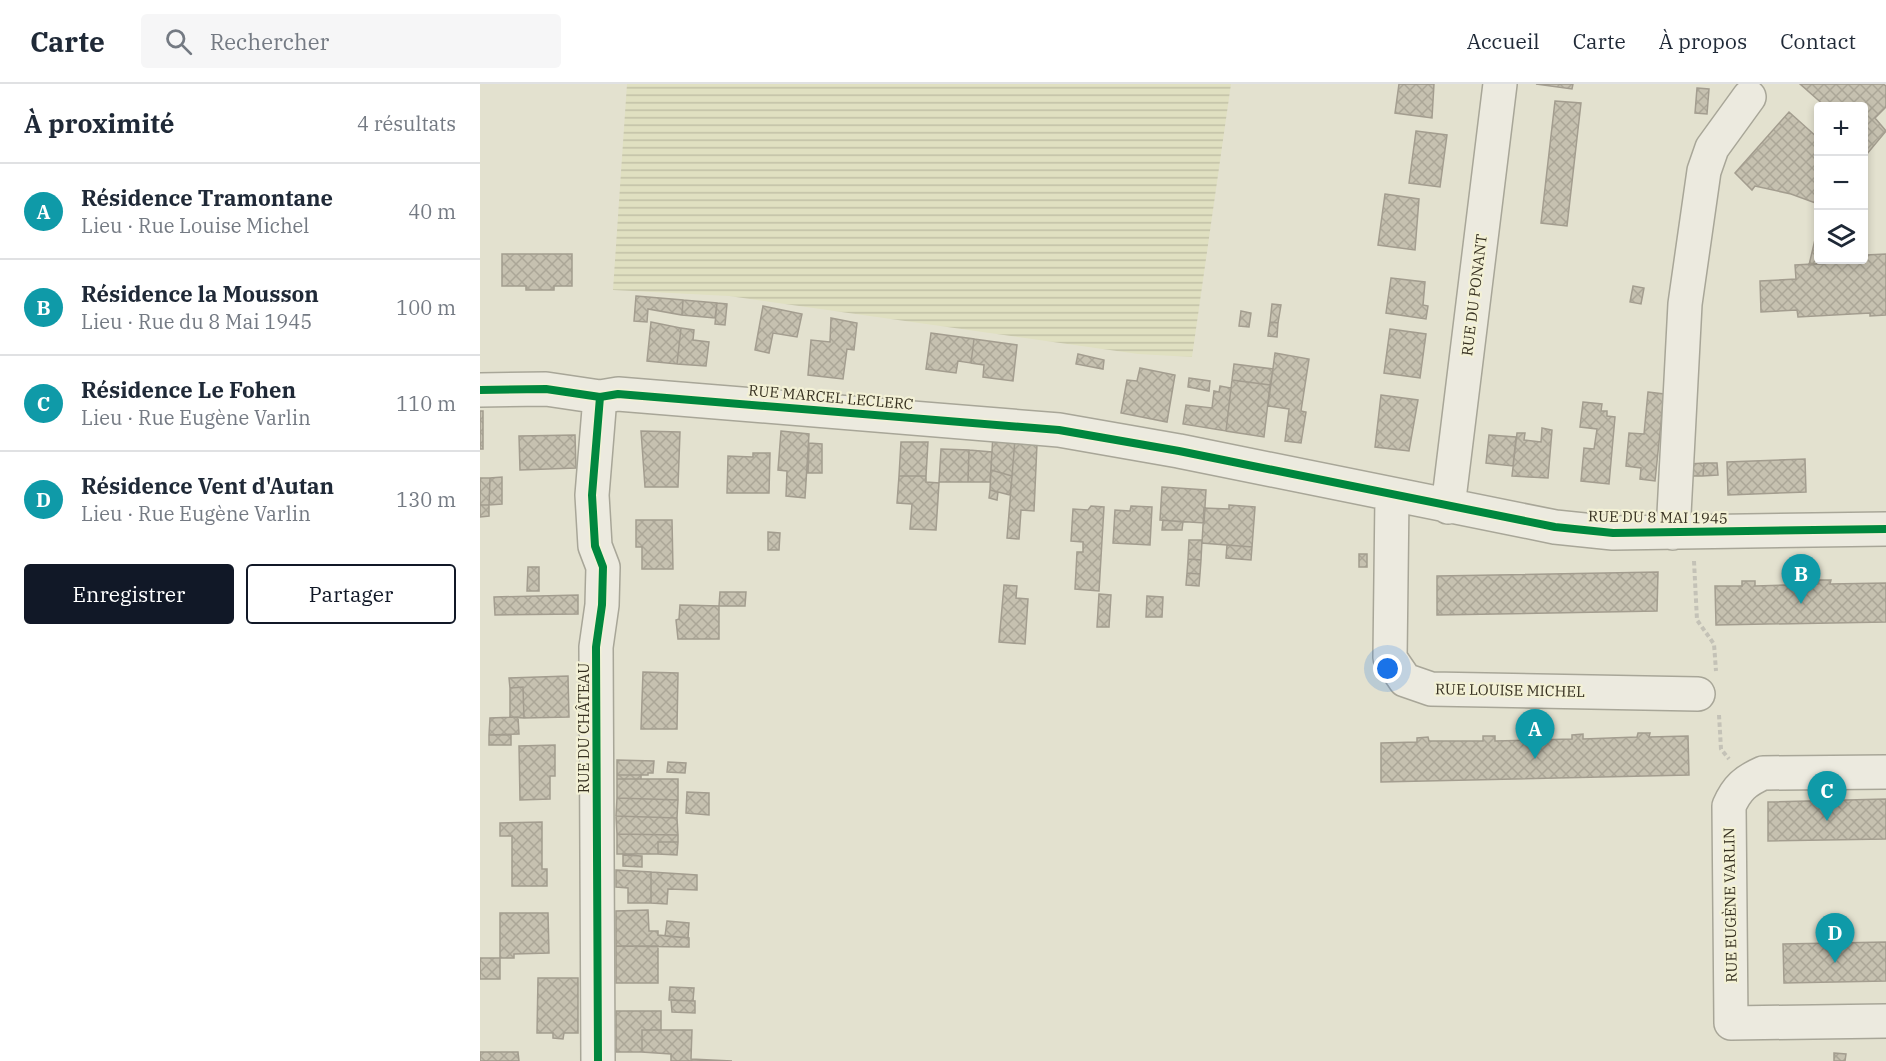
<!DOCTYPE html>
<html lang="fr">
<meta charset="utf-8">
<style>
:root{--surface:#fff;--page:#f6f6f7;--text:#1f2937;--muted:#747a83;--line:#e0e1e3;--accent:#111827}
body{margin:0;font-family:"IBM Plex Serif",serif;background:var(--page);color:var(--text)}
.controls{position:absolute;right:18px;top:18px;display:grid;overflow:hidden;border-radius:6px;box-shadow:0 3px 9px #0003}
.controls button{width:54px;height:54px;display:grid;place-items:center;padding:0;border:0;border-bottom:2px solid var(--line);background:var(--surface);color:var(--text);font:30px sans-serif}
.you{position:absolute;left:908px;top:585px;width:21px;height:21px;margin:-15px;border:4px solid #fff;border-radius:50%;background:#1a73e8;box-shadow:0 0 0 9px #1a73e833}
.badge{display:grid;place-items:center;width:39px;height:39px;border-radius:50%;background:var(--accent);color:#fff;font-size:20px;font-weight:700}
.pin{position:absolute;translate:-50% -50px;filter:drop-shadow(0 2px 3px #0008)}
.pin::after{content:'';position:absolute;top:32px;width:21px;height:18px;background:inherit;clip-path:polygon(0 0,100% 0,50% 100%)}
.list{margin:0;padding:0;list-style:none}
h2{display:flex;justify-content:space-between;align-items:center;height:78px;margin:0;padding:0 24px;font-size:26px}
h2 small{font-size:20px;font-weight:400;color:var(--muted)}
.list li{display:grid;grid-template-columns:39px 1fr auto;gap:18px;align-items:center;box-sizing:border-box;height:96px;padding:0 24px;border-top:2px solid var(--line)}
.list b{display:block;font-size:22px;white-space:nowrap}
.list p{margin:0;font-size:20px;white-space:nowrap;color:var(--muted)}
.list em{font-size:20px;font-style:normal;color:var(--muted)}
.actions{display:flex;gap:12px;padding:18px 24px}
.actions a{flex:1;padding:14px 0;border:2px solid var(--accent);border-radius:6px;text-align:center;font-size:21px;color:var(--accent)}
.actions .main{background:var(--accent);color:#fff}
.icon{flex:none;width:33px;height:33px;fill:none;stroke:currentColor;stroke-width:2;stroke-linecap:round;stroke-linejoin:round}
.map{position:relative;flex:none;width:1406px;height:977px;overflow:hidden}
header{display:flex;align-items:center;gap:36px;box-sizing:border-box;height:84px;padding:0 30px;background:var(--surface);border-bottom:2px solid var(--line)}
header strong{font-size:28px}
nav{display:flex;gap:33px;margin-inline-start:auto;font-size:21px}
.search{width:420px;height:54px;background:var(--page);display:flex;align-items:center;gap:15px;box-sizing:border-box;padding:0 21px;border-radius:6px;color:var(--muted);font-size:22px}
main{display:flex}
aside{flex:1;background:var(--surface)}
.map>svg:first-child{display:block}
.farmland{fill:url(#farmland-rules)}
.building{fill:url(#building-cross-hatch);stroke:#a39d8f;stroke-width:1.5}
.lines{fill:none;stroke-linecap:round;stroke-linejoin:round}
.minor-casing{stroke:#a8a698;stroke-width:36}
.path{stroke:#c4c2b7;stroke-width:4;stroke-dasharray:4.5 3;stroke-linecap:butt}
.minor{stroke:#eceadf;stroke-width:33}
.cycleway-casing{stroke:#f3f1d6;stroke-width:11}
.cycleway{stroke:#00873e;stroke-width:8}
.labels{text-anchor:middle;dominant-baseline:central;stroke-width:4.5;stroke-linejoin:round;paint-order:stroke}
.street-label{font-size:15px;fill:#363020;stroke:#f3f1d6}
</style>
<header>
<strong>Carte</strong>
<div class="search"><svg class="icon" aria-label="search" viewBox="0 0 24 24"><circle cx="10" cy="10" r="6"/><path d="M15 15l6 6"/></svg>Rechercher</div>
<nav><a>Accueil</a><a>Carte</a><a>À propos</a><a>Contact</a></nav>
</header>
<main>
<aside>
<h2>À proximité<small>4 résultats</small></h2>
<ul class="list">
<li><span class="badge" style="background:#0f9aa8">A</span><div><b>Résidence Tramontane</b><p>Lieu · Rue Louise Michel</p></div><em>40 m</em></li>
<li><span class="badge" style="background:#0f9aa8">B</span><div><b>Résidence la Mousson</b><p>Lieu · Rue du 8 Mai 1945</p></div><em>100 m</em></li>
<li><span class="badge" style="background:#0f9aa8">C</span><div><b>Résidence Le Fohen</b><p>Lieu · Rue Eugène Varlin</p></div><em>110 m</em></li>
<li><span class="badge" style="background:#0f9aa8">D</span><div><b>Résidence Vent d'Autan</b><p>Lieu · Rue Eugène Varlin</p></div><em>130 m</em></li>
</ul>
<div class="actions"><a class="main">Enregistrer</a><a>Partager</a></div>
</aside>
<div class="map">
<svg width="1406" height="977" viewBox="0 0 1406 977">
<defs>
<pattern id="farmland-rules" width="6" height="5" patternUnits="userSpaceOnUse" patternTransform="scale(1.5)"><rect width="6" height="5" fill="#e0e0c1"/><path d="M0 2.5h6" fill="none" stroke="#c1c0a6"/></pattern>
<pattern id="building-cross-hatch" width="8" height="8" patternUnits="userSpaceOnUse" patternTransform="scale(1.5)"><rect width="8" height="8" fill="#c6c1b0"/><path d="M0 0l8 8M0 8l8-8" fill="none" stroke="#aba697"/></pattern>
</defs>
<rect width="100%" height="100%" fill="#e3e1cf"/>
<path class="farmland" d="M147,0h604l-39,273 -54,-3 -409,-58 -116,-6z"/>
<path class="building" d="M919,0h35l-2,34 -37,-5z
M1056,0h37l-1,5z
M1320,0h83l3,2v21l-11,11 11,13 -19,23 -3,-3v-45h-39z
M1217,4l12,1 -2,25 -12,-1z
M1075,17l26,2 -14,123 -26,-3z
M1309,28l29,26v66l-27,-10 -36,-8 -3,4 -17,-17z
M936,47l31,4 -7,52 -31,-4z
M905,110l34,5 -4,51 -37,-5z
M1338,143v33h15l-1,3 -23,2z
M22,170h70v32h-18v4h-28v-4h-24z
M1406,170v61l-16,1v-3l-72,4 -1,-7 -36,2 -1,-31 36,-2 -1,-14 71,-4v-6z
M911,194l34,4 -2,23 5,1 -2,13 -40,-6z
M1153,202l11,2 -3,16 -11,-2z
M156,212l47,4 -1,15 -34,-6 -1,13 -13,-1z
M203,216l34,3 -2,15 -33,-3z
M237,219l10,1 -2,21 -10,-1z
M792,220l9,1 -3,18 -8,-1z
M283,222l39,8 -5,23 -24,-4 -4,20 -14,-3z
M761,227l10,2 -2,14 -10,-1z
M351,234l26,5 -3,27 -7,-1 -4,30 -35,-4 3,-35 19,2z
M171,238l30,6 -4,36 -30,-3z
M790,238l8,1 -1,14 -9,-1z
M201,244l13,2 -1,10 16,2 -3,24 -29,-2z
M910,245l36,5 -6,44 -36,-5z
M451,249l43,6 -3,24 -13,-2 -2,12 -30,-4z
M494,255l43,6 -4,36 -30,-4 1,-12 -13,-2z
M795,269l34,6 -8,52 5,1 -5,31 -16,-2 4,-32 -21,-3z
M598,270l26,6 -1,9 -27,-5z
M754,280l39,5 -3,16 -38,-5z
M660,284l35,7 -8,47 -46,-9 6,-33 10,1z
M709,294l21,3 -1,10 -21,-4z
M752,296l38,5 -6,52 -38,-6z
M740,302l11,2 -5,43 -43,-7 3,-19 26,3 2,-17 5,1z
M1168,308l16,2 -9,87 -15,-2 1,-11 -15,-2 3,-33 15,1z
M901,311l37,5 -9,51 -34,-4z
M1103,318l19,2 -1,7h6v5l8,1 -6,67 -28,-3 3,-33 10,1 3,-20 -17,-2z
M0,327h3v38h-3z
M1062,344l10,2 -4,48 -36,-2 5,-43h8l-1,7 17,2z
M161,347l39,1 -2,55h-33z
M301,347l28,3 -4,64 -19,-2 1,-25 -9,-1z
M513,349l22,6 -3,37 -21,-6z
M95,351l1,33 -56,2 -1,-34z
M1009,351l27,2 -3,29 -27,-3z
M535,355l22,5 -3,67 -13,-1 -2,29 -12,-1z
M421,358h27l-2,34h-27z
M329,359l13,1v29h-14z
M461,365l28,1 -1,32h-29z
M489,366l23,2 -2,30h-22z
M273,369h17l-1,40h-42l1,-37 25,1z
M1325,375l1,33 -78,3 -1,-33z
M1224,379h13l1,12 -15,1z
M1224,379l-1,13h-13l-1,-12z
M511,386l21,6 -2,19 -20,-5z
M419,392h27v6l13,1 -3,47 -26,-1 2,-25 -15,-1z
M22,393v27l-13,1 1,-27z
M0,394h10l-1,27h-9z
M682,403l44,3 -2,33 -44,-3z
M510,406l8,2 -1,8 -8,-2z
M0,421h9v11l-9,1z
M749,421l26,2 -3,40 -50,-4 2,-35 25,1z
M611,422l13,1 -5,84 -24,-2 2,-37h6v-10l-12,-1 2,-32 15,1z
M651,422l21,1 -2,38 -37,-2 2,-33 15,1z
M156,436h36l1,49h-31v-22h-6z
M683,436l20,2 -1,8h-20z
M288,448l12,1 -1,17h-11z
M709,456h13l-1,20 -13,-1z
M747,461l25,2 -1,13 -25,-2z
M879,470h8v13h-8z
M708,475l13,1 -1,14 -13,-1z
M48,483h11v24h-12z
M1178,488l-1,39 -220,4v-39z
M707,489l13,1 -1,12 -13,-1z
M1339,496h12l-1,4 56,-1v39l-170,3 -1,-39h27v-5h13v5l63,-2z
M524,501l13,1 -1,12 12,1 -3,45 -26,-2z
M240,508h26l-1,14h-26z
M619,510l12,1 -2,32h-12z
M98,511v19l-83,1 -1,-18z
M667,512l16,1 -1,20h-16z
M200,521l39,1v33h-41l-2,-19 3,-1z
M163,588l35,1 -1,56h-36z
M88,592l1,41 -45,1 -1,-31 -13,1 -1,-10z
M43,603l1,31 -14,-1v-29z
M38,633l1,17 -30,1 1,-17z
M1158,649h12l-1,4 39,-1 1,39 -308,7v-39l36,-1v-4l11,-1 1,4h54v-5h12v5l77,-2v-4l11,-1v5l54,-2z
M9,651h22v10h-22z
M75,661v31h-5v23l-30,1 -1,-54z
M137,676l37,1 -1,12h-5v2h-31z
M188,678l18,1 -1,10 -18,-1z
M137,691h24v4h-24z
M137,695h61v21l-61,-2z
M207,708l22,1v22l-23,-2z
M137,714l61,2 -1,18 -61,-2z
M1406,715v40l-118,2v-39z
M136,732l61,2 1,17 -61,-1z
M62,738v47h5v17h-35v-50h-12v-13z
M137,750l61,1v7h-20v12h-41z
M178,758h20l-1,13 -19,-1z
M143,771l19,1v11l-19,-1z
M136,786l35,2v31h-23v-15l-12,-1z
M171,788l46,3v15l-29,-1 -1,15 -16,-1z
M168,826l1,21h9v4l31,3v9l-73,-1v-35z
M20,829h48l1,40 -35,1v4h-14z
M187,837l22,2 -1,15 -23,-2z
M1406,858v39l-102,2 -1,-39z
M136,862h42v37h-42z
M0,874h20v21h-20z
M58,894h40v55h-14l-1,6 -10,-1v-5h-16z
M190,903l24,1 -1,13 -24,-1z
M191,916l24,1v12l-23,-1z
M136,927h45v19h-19v22h-26z
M162,946h50l-1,29 41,2h-61v-7l-29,-2z
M0,968h38l1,9h-39z
M1354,969l12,1 -1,7h-11z"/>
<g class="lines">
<g class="minor-casing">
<path id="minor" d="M0,306l66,-1 54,8 18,-3 441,36 120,21 376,76 58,6 273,-4
M912,412l-2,162 15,22 26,9 267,5
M968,423l52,-423
M1193,449l12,-229 19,-133 8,-23 37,-51
M1406,688l-123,1c-18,8 -26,15 -34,33l2,217 155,-2
M118,977l-2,-414 6,-42 1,-38 -8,-21 -3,-51 8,-98"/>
</g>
<path class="path" d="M1214,477l3,59 17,24 2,27
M1239,631l2,34 8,10"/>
<use href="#minor" class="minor"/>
<g class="cycleway-casing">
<path id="cycleway" d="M0,306l66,-1 54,8 18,-3 441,36 120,21 376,76 58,6 273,-4
M118,977l-2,-414 6,-42 1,-38 -8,-21 -3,-51 8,-98"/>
</g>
<use href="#cycleway" class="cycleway"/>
</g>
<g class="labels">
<g class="street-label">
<text transform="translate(994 211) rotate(-83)">RUE DU PONANT</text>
<text transform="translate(351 313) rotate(5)">RUE MARCEL LECLERC</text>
<text transform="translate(1178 433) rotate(1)">RUE DU 8 MAI 1945</text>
<text transform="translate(1030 606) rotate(1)">RUE LOUISE MICHEL</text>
<text transform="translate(103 644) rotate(-90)">RUE DU CHÂTEAU</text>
<text transform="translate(1250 821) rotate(-91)">RUE EUGÈNE VARLIN</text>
</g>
</g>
</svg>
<div class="controls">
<button>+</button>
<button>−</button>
<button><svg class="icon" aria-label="layers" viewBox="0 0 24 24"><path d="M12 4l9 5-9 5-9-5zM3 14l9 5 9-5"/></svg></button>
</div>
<div class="you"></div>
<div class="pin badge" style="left:1055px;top:675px;background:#0f9aa8">A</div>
<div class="pin badge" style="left:1321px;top:520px;background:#0f9aa8">B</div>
<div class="pin badge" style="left:1347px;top:737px;background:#0f9aa8">C</div>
<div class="pin badge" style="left:1355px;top:879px;background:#0f9aa8">D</div>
</div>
</main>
